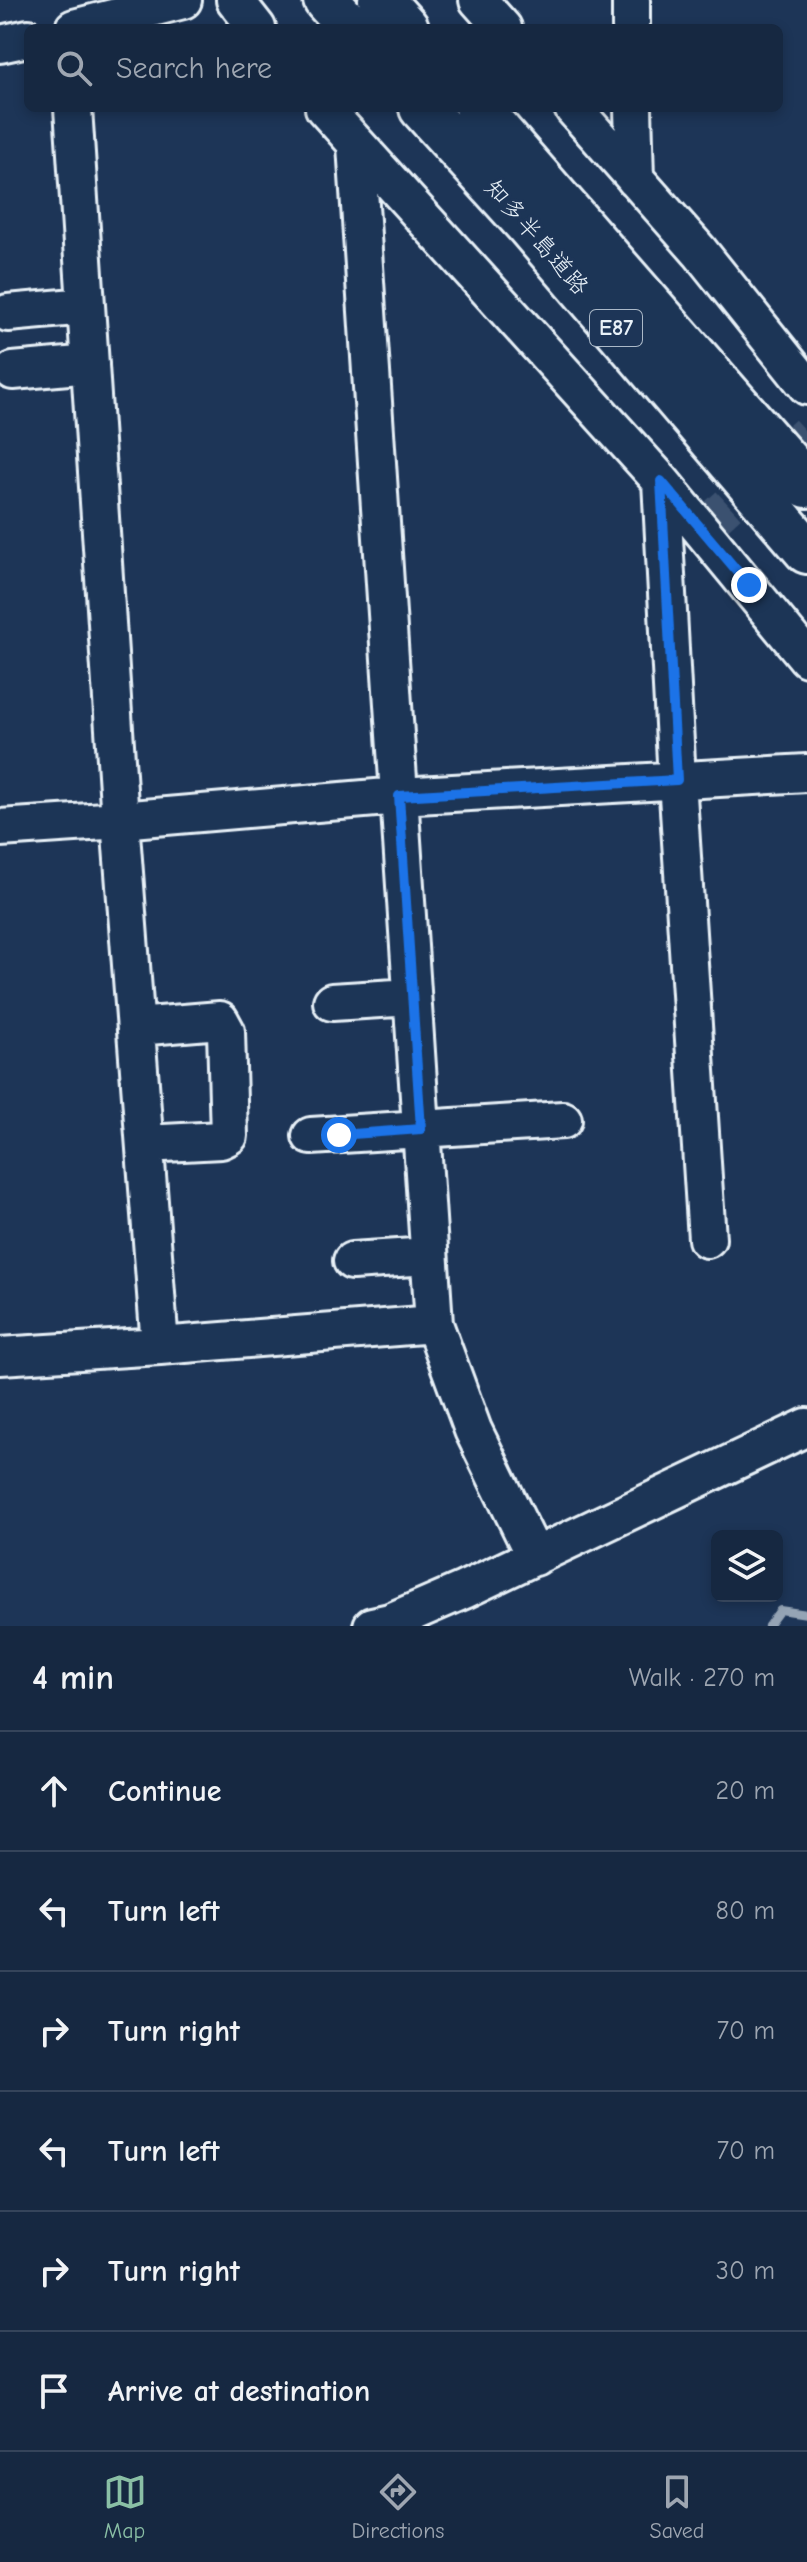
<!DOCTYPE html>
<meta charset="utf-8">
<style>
:root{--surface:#162841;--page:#23344c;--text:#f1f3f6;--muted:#9ea6b1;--line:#35445a;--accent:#8abfa5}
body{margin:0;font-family:"Comic Neue","Klee One",sans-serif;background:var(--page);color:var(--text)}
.controls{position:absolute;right:24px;bottom:24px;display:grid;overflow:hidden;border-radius:12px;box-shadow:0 4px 12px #0003}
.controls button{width:72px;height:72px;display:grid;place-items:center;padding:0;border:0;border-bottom:2px solid var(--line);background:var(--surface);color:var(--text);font:40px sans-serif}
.stop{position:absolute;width:24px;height:24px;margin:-18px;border:6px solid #1a73e8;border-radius:50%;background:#fff}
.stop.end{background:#1a73e8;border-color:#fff;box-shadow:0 2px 8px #0008}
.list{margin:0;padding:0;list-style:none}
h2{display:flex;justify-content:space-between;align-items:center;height:104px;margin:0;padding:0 32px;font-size:34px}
h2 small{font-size:26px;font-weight:400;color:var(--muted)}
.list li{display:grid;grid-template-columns:52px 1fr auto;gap:24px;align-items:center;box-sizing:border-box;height:120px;padding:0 32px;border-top:2px solid var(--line)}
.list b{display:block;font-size:30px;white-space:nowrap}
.list em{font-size:26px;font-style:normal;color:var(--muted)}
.icon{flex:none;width:44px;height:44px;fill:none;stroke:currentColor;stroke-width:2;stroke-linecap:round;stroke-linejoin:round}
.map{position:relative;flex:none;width:807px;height:1626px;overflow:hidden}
.search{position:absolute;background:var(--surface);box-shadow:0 4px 12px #0003;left:24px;right:24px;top:24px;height:88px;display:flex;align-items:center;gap:20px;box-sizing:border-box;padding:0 28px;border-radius:12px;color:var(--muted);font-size:30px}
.sheet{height:824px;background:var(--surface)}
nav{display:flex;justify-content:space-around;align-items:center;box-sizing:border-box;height:112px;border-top:2px solid var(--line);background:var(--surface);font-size:22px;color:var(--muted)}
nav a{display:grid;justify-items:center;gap:4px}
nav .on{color:var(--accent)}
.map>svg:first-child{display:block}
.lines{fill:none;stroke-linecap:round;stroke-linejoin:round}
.stream{stroke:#95a4b5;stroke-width:8}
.minor-tunnel{stroke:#3b516f;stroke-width:36;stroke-dasharray:36 18;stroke-linecap:butt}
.minor-casing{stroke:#e8f1f8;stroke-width:42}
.highway-casing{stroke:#e8f1f8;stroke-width:50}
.minor{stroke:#1d3557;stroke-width:36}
.highway{stroke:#1d3557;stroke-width:44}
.route{stroke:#1a73e8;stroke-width:10}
.labels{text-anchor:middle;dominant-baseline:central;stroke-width:6;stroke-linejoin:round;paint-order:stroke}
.shield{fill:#1d3557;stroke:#abb9c8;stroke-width:2}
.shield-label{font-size:22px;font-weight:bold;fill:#e8f1f8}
.street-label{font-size:24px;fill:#e8f1f8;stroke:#1d3557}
</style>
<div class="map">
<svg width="807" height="1626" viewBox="0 0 807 1626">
<rect width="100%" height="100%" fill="#1d3557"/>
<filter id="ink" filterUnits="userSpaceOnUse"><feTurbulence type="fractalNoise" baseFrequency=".0125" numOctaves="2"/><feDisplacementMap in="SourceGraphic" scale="16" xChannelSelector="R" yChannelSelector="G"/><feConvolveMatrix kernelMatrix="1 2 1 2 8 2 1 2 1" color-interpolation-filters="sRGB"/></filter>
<g filter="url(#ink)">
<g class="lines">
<path class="stream" d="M768,1626l12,-16 27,4"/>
<path class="minor-tunnel" d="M702,529l105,-96"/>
<g class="minor-casing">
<path id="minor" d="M235,0l22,28
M478,0l25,28
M631,0v28
M74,28l109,-28
M0,44l28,-6
M73,108l47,712 40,526
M324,108l337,373 146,177
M573,108l127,144 107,134
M633,108l2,71
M356,145l78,1179 39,106 62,127
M8,313l78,-7
M13,371l77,-7
M661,481l16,299 30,459
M0,828l120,-8 279,-24 408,-23
M332,1002l80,-5
M136,1027l84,-7 6,11 3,105 -8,4 -76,4
M311,1136l252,-16
M352,1261l77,-5
M0,1356l160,-10 274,-22
M372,1626l18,-4 74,-32 343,-163"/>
</g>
<g class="highway-casing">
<path id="highway" d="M326,0l25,28
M381,0l25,28
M422,108l105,116 280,327
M478,108l329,377"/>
</g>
<use href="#minor" class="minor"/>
<use href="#highway" class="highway"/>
</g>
</g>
<g class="lines" filter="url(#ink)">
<path class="route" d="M339,1135l82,-6 -22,-333 278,-16 -16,-299 88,104"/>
</g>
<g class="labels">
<rect class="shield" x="590" y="310" width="52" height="36" rx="6"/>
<g class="shield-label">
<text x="616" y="328">E87</text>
</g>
<g class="street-label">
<text transform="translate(537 237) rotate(49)">知多半島道路</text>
</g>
</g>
</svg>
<div class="controls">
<button><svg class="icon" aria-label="layers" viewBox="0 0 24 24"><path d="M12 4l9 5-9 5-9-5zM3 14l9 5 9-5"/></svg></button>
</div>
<div class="stop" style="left:339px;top:1135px"></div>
<div class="stop end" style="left:749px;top:585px"></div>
<div class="search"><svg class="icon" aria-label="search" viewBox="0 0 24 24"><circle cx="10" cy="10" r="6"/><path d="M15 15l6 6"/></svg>Search here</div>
</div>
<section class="sheet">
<h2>4 min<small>Walk · 270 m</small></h2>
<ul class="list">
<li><svg class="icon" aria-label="ahead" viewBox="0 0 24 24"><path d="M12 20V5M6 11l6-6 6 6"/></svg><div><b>Continue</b></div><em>20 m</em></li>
<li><svg class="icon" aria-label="left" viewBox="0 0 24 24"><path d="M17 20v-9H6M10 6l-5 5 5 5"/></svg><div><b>Turn left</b></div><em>80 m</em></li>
<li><svg class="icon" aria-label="right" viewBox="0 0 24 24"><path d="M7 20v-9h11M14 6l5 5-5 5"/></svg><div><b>Turn right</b></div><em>70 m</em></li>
<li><svg class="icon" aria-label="left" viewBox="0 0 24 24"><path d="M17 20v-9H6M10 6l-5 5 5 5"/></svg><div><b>Turn left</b></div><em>70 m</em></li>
<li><svg class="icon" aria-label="right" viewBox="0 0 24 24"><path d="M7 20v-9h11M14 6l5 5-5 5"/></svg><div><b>Turn right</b></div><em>30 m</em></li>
<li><svg class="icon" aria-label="arrive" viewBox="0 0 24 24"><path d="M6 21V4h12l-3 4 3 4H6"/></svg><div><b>Arrive at destination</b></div></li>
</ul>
</section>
<nav>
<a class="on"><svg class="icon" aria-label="map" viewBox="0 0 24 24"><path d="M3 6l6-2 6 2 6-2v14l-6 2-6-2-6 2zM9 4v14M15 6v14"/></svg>Map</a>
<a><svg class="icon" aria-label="directions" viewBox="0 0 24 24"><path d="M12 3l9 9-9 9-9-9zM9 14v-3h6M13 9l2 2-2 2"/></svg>Directions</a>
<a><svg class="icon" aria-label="saved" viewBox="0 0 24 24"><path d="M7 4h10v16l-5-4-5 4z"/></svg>Saved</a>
</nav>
